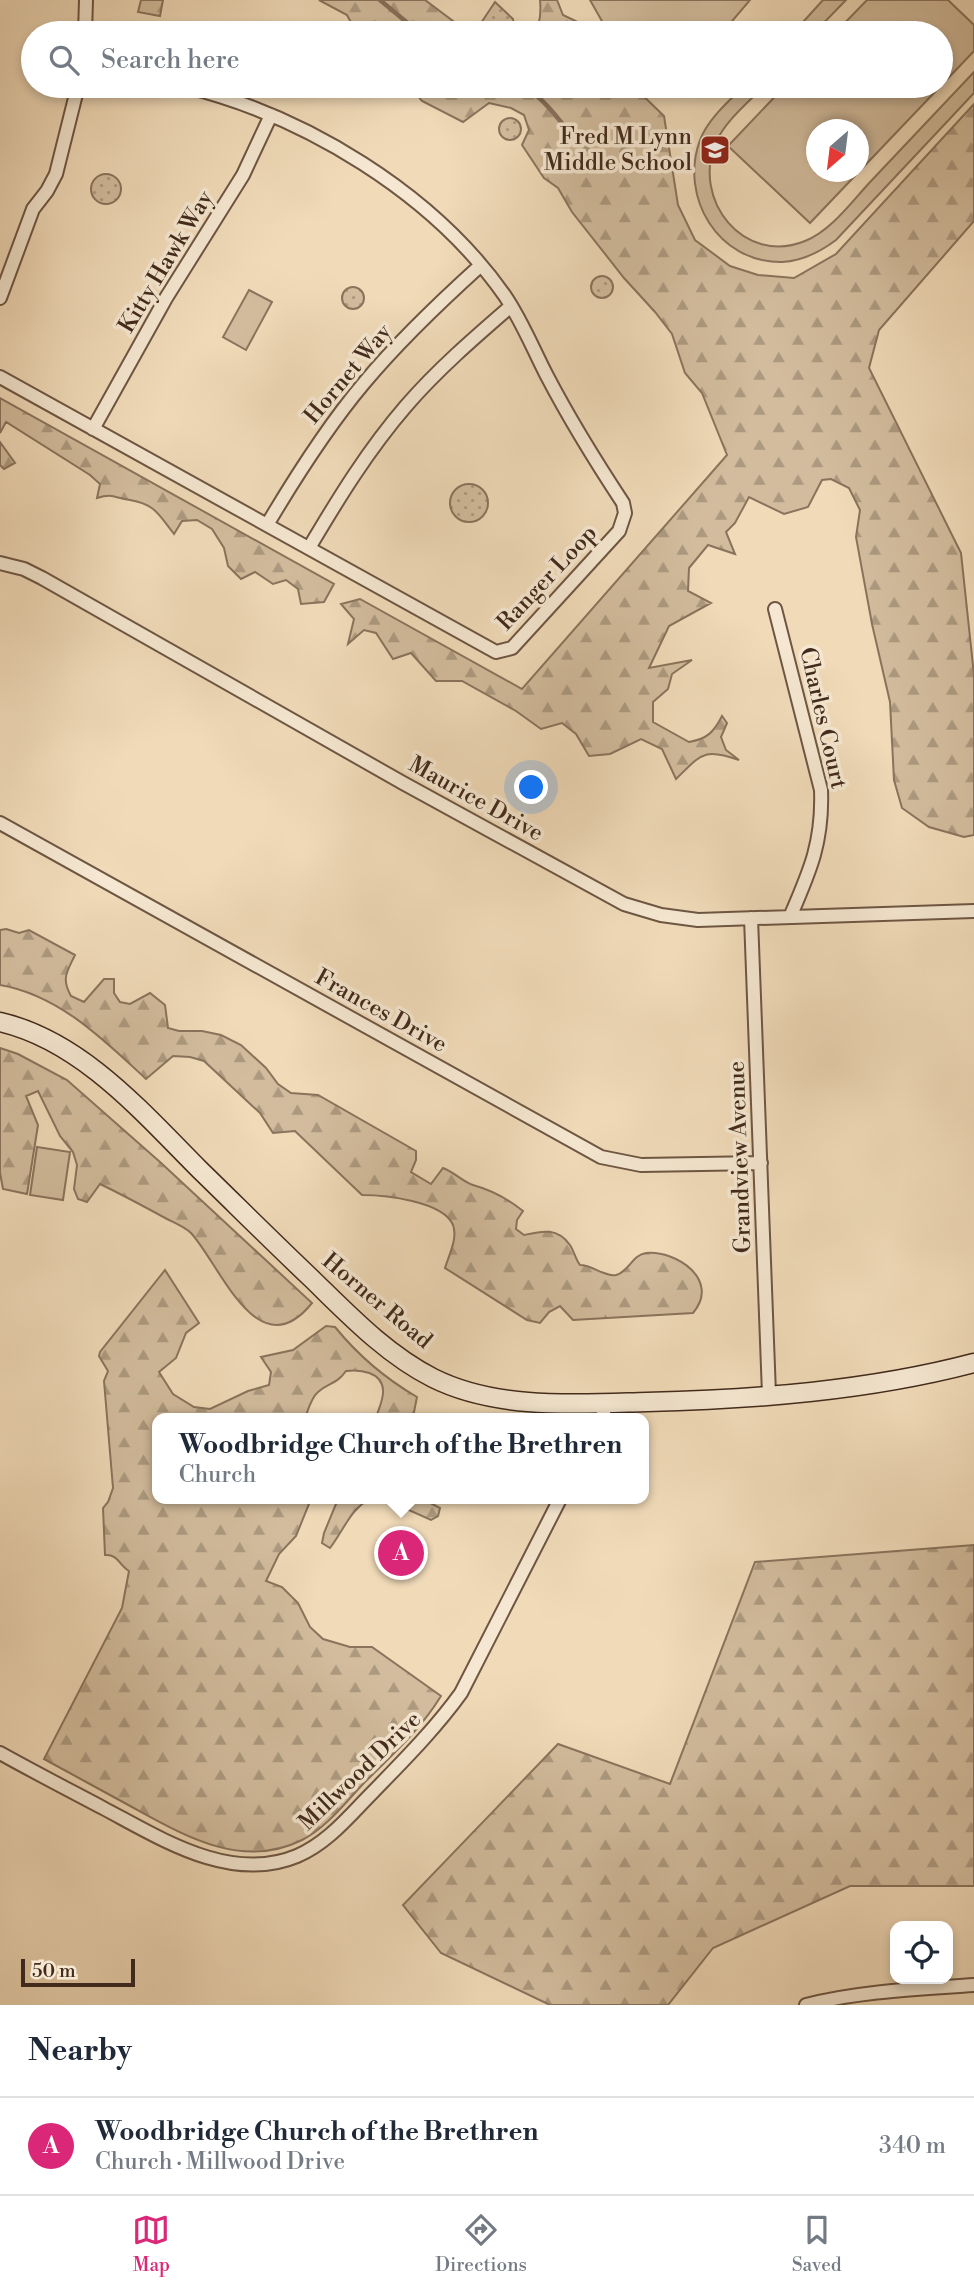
<!DOCTYPE html>
<meta charset="utf-8">
<style>
:root{--surface:#fff;--page:#f6f6f7;--text:#1f2937;--muted:#747a83;--line:#e0e1e3;--accent:#db2777}
body{margin:0;font-family:"Libre Bodoni",serif;background:var(--page);color:var(--text)}
.controls{position:absolute;right:21px;bottom:21px;display:grid;overflow:hidden;border-radius:14px;box-shadow:0 4px 10px #0003}
.controls button{width:63px;height:63px;display:grid;place-items:center;padding:0;border:0;border-bottom:2px solid var(--line);background:var(--surface);color:var(--text);font:35px sans-serif}
.compass{position:absolute;left:806px;top:119px;width:63px;height:63px;border-radius:50%;background:var(--surface);box-shadow:0 4px 10px #0003;rotate:208deg}
.scale{position:absolute;left:21px;bottom:18px;width:114px;box-sizing:border-box;padding-left:7px;border:4px solid #422a1c;border-top:0;font-size:19px;line-height:24px;white-space:nowrap;color:#422a1c;-webkit-text-stroke:5px #f5e7d1;paint-order:stroke}
.you{position:absolute;left:532px;top:788px;width:24px;height:24px;margin:-18px;border:5px solid #fff;border-radius:50%;background:#1a73e8;box-shadow:0 0 0 10px #1a73e833}
.badge{display:grid;place-items:center;width:46px;height:46px;border-radius:50%;background:var(--accent);color:#fff;font-size:23px;font-weight:700}
.pin{position:absolute;translate:-50% -50%;border:4px solid #fff;box-shadow:0 2px 7px #0006}
.popup{position:absolute;left:152px;top:1413px;width:497px;height:91px;box-sizing:border-box;display:grid;place-content:center;border-radius:14px;background:var(--surface);filter:drop-shadow(0 2px 5px #0005);font-size:23px;white-space:nowrap;color:var(--muted)}
.popup b{font-size:26px;color:var(--text)}
.popup::after{content:'';position:absolute;left:50%;top:100%;margin-left:-14px;border:14px solid transparent;border-top-color:var(--surface)}
.list{margin:0;padding:0;list-style:none}
h2{display:flex;justify-content:space-between;align-items:center;height:91px;margin:0;padding:0 28px;font-size:30px}
h2 small{font-size:23px;font-weight:400;color:var(--muted)}
.list li{display:grid;grid-template-columns:46px 1fr auto;gap:21px;align-items:center;box-sizing:border-box;height:98px;padding:0 28px;border-top:2px solid var(--line)}
.list b{display:block;font-size:26px;white-space:nowrap}
.list p{margin:0;font-size:23px;white-space:nowrap;color:var(--muted)}
.list em{font-size:23px;font-style:normal;color:var(--muted)}
.icon{flex:none;width:38px;height:38px;fill:none;stroke:currentColor;stroke-width:2;stroke-linecap:round;stroke-linejoin:round}
.map{position:relative;flex:none;width:974px;height:2005px;overflow:hidden}
.search{position:absolute;background:var(--surface);box-shadow:0 4px 10px #0003;left:21px;right:21px;top:21px;height:77px;display:flex;align-items:center;gap:18px;box-sizing:border-box;padding:0 24px;border-radius:38px;color:var(--muted);font-size:26px}
.sheet{height:189px;background:var(--surface)}
nav{display:flex;justify-content:space-around;align-items:center;box-sizing:border-box;height:98px;border-top:2px solid var(--line);background:var(--surface);font-size:19px;color:var(--muted)}
nav a{display:grid;justify-items:center;gap:4px}
nav .on{color:var(--accent)}
.map>svg:first-child{display:block}
.green{fill:#d2bc9d;stroke:#8a735c;stroke-width:2;fill-rule:evenodd}
.forest{fill:url(#forest-firs);stroke:#8a735c;stroke-width:2}
.park{fill:url(#park-dots);stroke:#8a735c;stroke-width:2}
.lines{fill:none;stroke-linecap:round;stroke-linejoin:round}
.stream{stroke:#87705a;stroke-width:4.5}
.minor-casing{stroke:#6e5643;stroke-width:16}
.secondary-casing{stroke:#422a1c;stroke-width:21}
.minor{stroke:#f5e7d1;stroke-width:12}
.secondary{stroke:#f5e7d1;stroke-width:18}
.labels{text-anchor:middle;dominant-baseline:central;stroke-width:7;stroke-linejoin:round;paint-order:stroke}
.poi-label{font-size:23px;fill:#422a1c;stroke:#f5e7d1;text-anchor:end}
.street-label{font-size:23px;fill:#422a1c;stroke:#f5e7d1}
</style>
<div class="map">
<svg width="974" height="2005" viewBox="0 0 974 2005">
<defs>
<pattern id="forest-firs" width="22" height="20" patternUnits="userSpaceOnUse" patternTransform="scale(1.75)"><rect width="22" height="20" fill="#d2bc9d"/><path d="M5 1l3.5 6h-7zM16 11l3.5 6h-7z" fill="#ac997f"/></pattern>
<pattern id="park-dots" width="8" height="8" patternUnits="userSpaceOnUse" patternTransform="scale(1.75)"><rect width="8" height="8" fill="#d2bc9d"/><path d="M2 2h.1M6 6h.1" fill="none" stroke="#ac997f" stroke-width="1.8" stroke-linecap="round"/></pattern>
</defs>
<rect width="100%" height="100%" fill="#f0dab8"/>
<filter id="stains"><feTurbulence type="fractalNoise" baseFrequency=".00286" numOctaves="4"/><feColorMatrix values="0 0 0 0 .2 0 0 0 0 .09 0 0 0 0 .02 0 0 0 .5 -.17"/></filter>
<radialGradient id="worn" r=".72"><stop offset=".6" stop-color="#630" stop-opacity="0"/><stop offset="1" stop-color="#630" stop-opacity=".3"/></radialGradient>
<path class="green" d="M590,0h160l-28,33h-110l-9,-10z
M823,0h23l-32,33h-21z
M867,0h81l26,25v26l-164,172 -82,-77 57,-60h156v-53h-106zM816,130h42v42h-42z
M974,72v21l-138,147c-16,12 -34,21 -54,22 -64,1 -103,-65 -82,-122 8,-21 28,-38 44,-54h20c-16,17 -38,34 -48,56 -25,58 28,124 89,99 27,-11 47,-40 67,-61 34,-36 68,-72 102,-108z
M249,290l23,12 -26,48 -23,-13z
M37,1147l33,5 -7,48 -33,-5z"/>
<path class="forest" d="M141,0h22l-3,16 -22,-4z
M319,0h106l44,33h-117l2,-5 -7,-13z
M540,0h17l6,15 19,9 9,9h-57c7,-9 7,-22 6,-33z
M410,86h223l31,30 14,89 17,35 35,26 28,9 36,3 42,-24 138,-150v117l-95,109 -10,38 92,185 13,122v160l-10,2 -35,-10 -27,-19 -8,-28 -4,-78 -18,-78 -16,-87 4,-27 -11,-22 -18,-9 -9,1 -14,27 -24,7 -35,-17 -14,26 -9,9 9,22 -27,-9 -19,23 -1,23 23,12 -42,23 -20,42 43,-8 -20,14 -4,15 -15,13v20l36,20c18,-3 25,-10 33,-26l5,7 -6,14 5,13 13,10c-36,-13 -38,-5 -63,19l-14,-30 -21,-10 -31,15 -21,2 -13,-22 -14,-11 -21,6 -25,-18 -54,-30h-26l-25,-28 -18,6 -17,-26 -12,-3 -16,14 6,-25 -13,-15 19,-5 162,90 205,-234 -25,-62 -17,-20 -13,-39 -17,-22 -31,-34 -52,-66 -14,-24 -14,-10 -22,-33 7,-15 -5,-15 -13,-7 -22,-5 -26,19 -41,-21z
M0,398l334,186 -10,18 -23,2 -3,-15 -12,-9 -13,4 -18,-12 -14,7 -13,-13 -4,-18 -12,-19 -15,-9 -15,1 -8,13c-15,-19 -19,-30 -44,-34 -16,-2 -16,-7 -33,-2l3,-14 -10,-9 -84,-53 -6,11z
M0,442l15,21 -11,6 -4,-4z
M6,929l13,4 10,-3 46,25c-8,17 -14,23 -4,41l13,6 20,-23h10v14l6,9 10,2 20,-11 15,12 3,23 11,3h23l19,4 20,10 25,23 12,16 13,9 27,2 98,56v9l-5,12 20,12 12,-16c11,4 20,14 30,17 18,5 35,14 50,26l-6,9 -1,9 8,6c18,-4 33,-8 46,10 4,6 5,13 10,20 13,0 24,12 36,10 13,-3 16,-20 30,-22 30,-3 75,27 47,60l-120,7 -13,-14 -11,6 -9,11 -13,-3 -82,-52c4,-13 13,-30 8,-43 -10,-24 -69,-30 -91,-30l-67,-64 -22,2 -13,-20 -56,-52 -14,-4 -17,-1 -27,23c-42,-39 -87,-84 -146,-94v-55z
M0,1048l18,6 49,26 93,82 152,141c-54,67 -91,-37 -121,-70 -6,-6 -16,-10 -24,-14 -22,-12 -44,-24 -67,-35l-13,18 -9,-3 -4,-10 3,-24 -4,-13 -13,-16 -22,-45 -12,5 12,29 -11,69 -24,-5 -3,-16z
M165,1270l34,53 -13,10 -10,25 -17,14 14,22 21,13 16,2 38,-18 21,-6 2,-13 -10,-15 32,-7 33,-24 9,1c22,27 51,52 82,70l-3,15 -5,6h-33c2,-8 8,-19 7,-28 -1,-18 -23,-21 -37,-19 -10,14 -17,11 -28,21 -7,6 -10,18 -13,26h-147v81h153l-15,37 -17,18 -13,27 16,6 16,16 12,24 13,12 27,8h22l69,49c-20,33 -50,60 -77,87 -19,20 -38,45 -62,57 -60,30 -117,-4 -170,-33 -29,-16 -59,-32 -88,-48l78,-151 7,-37c-10,-6 -11,-17 -24,-16l-2,-47 5,-6 5,-14 -9,-107 4,-10 -9,-15 1,-4z
M338,1499h33c-19,7 -29,34 -41,49l-8,-5 2,-10z
M384,1499h39l17,9 -2,8 -7,4z
M974,1545v341h-124l-137,62 -45,57h-118l-109,-52 -38,-48 155,-161 112,40 85,-222z"/>
<path class="park" d="M495,2l18,17 2,14h-26l-10,-7z
M334,22l10,4 3,7h-22l1,-5z
M499 129a11 11 0 1 1 22 0a11 11 0 1 1-22 0Z
M91 189a15 15 0 1 1 30 0a15 15 0 1 1-30 0Z
M591 287a11 11 0 1 1 22 0a11 11 0 1 1-22 0Z
M342 298a11 11 0 1 1 22 0a11 11 0 1 1-22 0Z
M450 503a19 19 0 1 1 38 0a19 19 0 1 1-38 0Z"/>
<g class="lines">
<path class="stream" d="M380,0l30,25 17,8
M537,96c15,13 21,23 33,37"/>
<g class="minor-casing">
<path id="minor" d="M85,33l1,-33
M0,298l33,-89 14,-18 9,-17 22,-88
M0,377l496,275 16,-4 107,-117 6,-18 -2,-10c-27,-41 -53,-83 -76,-127 -14,-27 -25,-55 -42,-80 -72,-103 -201,-181 -322,-210
M93,429l73,-131 77,-123 28,-60
M267,525c29,-49 60,-98 97,-142 35,-42 76,-81 117,-118
M309,548c29,-49 59,-98 97,-142 31,-36 68,-68 105,-100
M0,563l24,6 18,9 361,205 221,121 37,11 37,5 276,-9
M775,609l46,181c2,52 -11,81 -31,127
M0,823l601,334 40,8 120,-2
M751,918l18,476
M601,1418l7,-15
M0,1753c34,19 69,37 103,55 57,30 127,76 194,48 31,-13 53,-41 76,-64 31,-32 62,-63 88,-99l99,-194
M806,2005c54,-14 113,-16 168,-20"/>
</g>
<g class="secondary-casing">
<path id="secondary" d="M0,1022c82,19 143,91 200,148 37,36 74,73 112,109 37,36 74,75 121,99 64,32 144,26 214,24 109,-3 221,-11 327,-39"/>
</g>
<use href="#minor" class="minor"/>
<use href="#secondary" class="secondary"/>
</g>
<defs>
<g id="school-square" transform="scale(1.575)"><rect x="-9" y="-9" width="18" height="18" rx="4" fill="#8f2418" stroke="#f5e7d1"/><path d="M0-5L7-2L0 1L-7-2ZM-4 1L0 2.5L4 1V4Q0 6-4 4Z" fill="#fff"/></g>
</defs>
<g fill-rule="evenodd">
<use href="#school-square" x="715" y="150"/>
</g>
<g class="labels">
<g class="poi-label">
<text x="692" y="137">Fred M Lynn<tspan x="692" dy="26">Middle School</tspan></text>
</g>
<g class="street-label">
<text transform="translate(166 262) rotate(-59)">Kitty Hawk Way</text>
<text transform="translate(348 374) rotate(-50)">Hornet Way</text>
<text transform="translate(547 578) rotate(-47)">Ranger Loop</text>
<text transform="translate(823 718) rotate(77)">Charles Court</text>
<text transform="translate(476 799) rotate(29)">Maurice Drive</text>
<text transform="translate(381 1011) rotate(29)">Frances Drive</text>
<text transform="translate(740 1157) rotate(-92)">Grandview Avenue</text>
<text transform="translate(377 1301) rotate(40)">Horner Road</text>
<text transform="translate(360 1771) rotate(-44)">Millwood Drive</text>
</g>
</g>
<rect width="100%" height="100%" filter="url(#stains)"/>
<rect width="100%" height="100%" fill="url(#worn)"/>
</svg>
<div class="controls">
<button><svg class="icon" aria-label="locate" viewBox="0 0 24 24"><circle cx="12" cy="12" r="6"/><path d="M12 2v4M12 18v4M2 12h4M18 12h4"/></svg></button>
</div>
<svg class="compass" viewBox="-18 -18 36 36"><path d="M0-13l5 13h-10z" fill="#e53935"/><path d="M0 13l5-13h-10z" fill="#747a83"/></svg>
<div class="scale">50 m</div>
<div class="you"></div>
<div class="pin badge" style="left:401px;top:1553px">A</div>
<div class="popup"><b>Woodbridge Church of the Brethren</b>Church</div>
<div class="search"><svg class="icon" aria-label="search" viewBox="0 0 24 24"><circle cx="10" cy="10" r="6"/><path d="M15 15l6 6"/></svg>Search here</div>
</div>
<section class="sheet">
<h2>Nearby<small></small></h2>
<ul class="list">
<li><span class="badge">A</span><div><b>Woodbridge Church of the Brethren</b><p>Church · Millwood Drive</p></div><em>340 m</em></li>
</ul>
</section>
<nav>
<a class="on"><svg class="icon" aria-label="map" viewBox="0 0 24 24"><path d="M3 6l6-2 6 2 6-2v14l-6 2-6-2-6 2zM9 4v14M15 6v14"/></svg>Map</a>
<a><svg class="icon" aria-label="directions" viewBox="0 0 24 24"><path d="M12 3l9 9-9 9-9-9zM9 14v-3h6M13 9l2 2-2 2"/></svg>Directions</a>
<a><svg class="icon" aria-label="saved" viewBox="0 0 24 24"><path d="M7 4h10v16l-5-4-5 4z"/></svg>Saved</a>
</nav>
